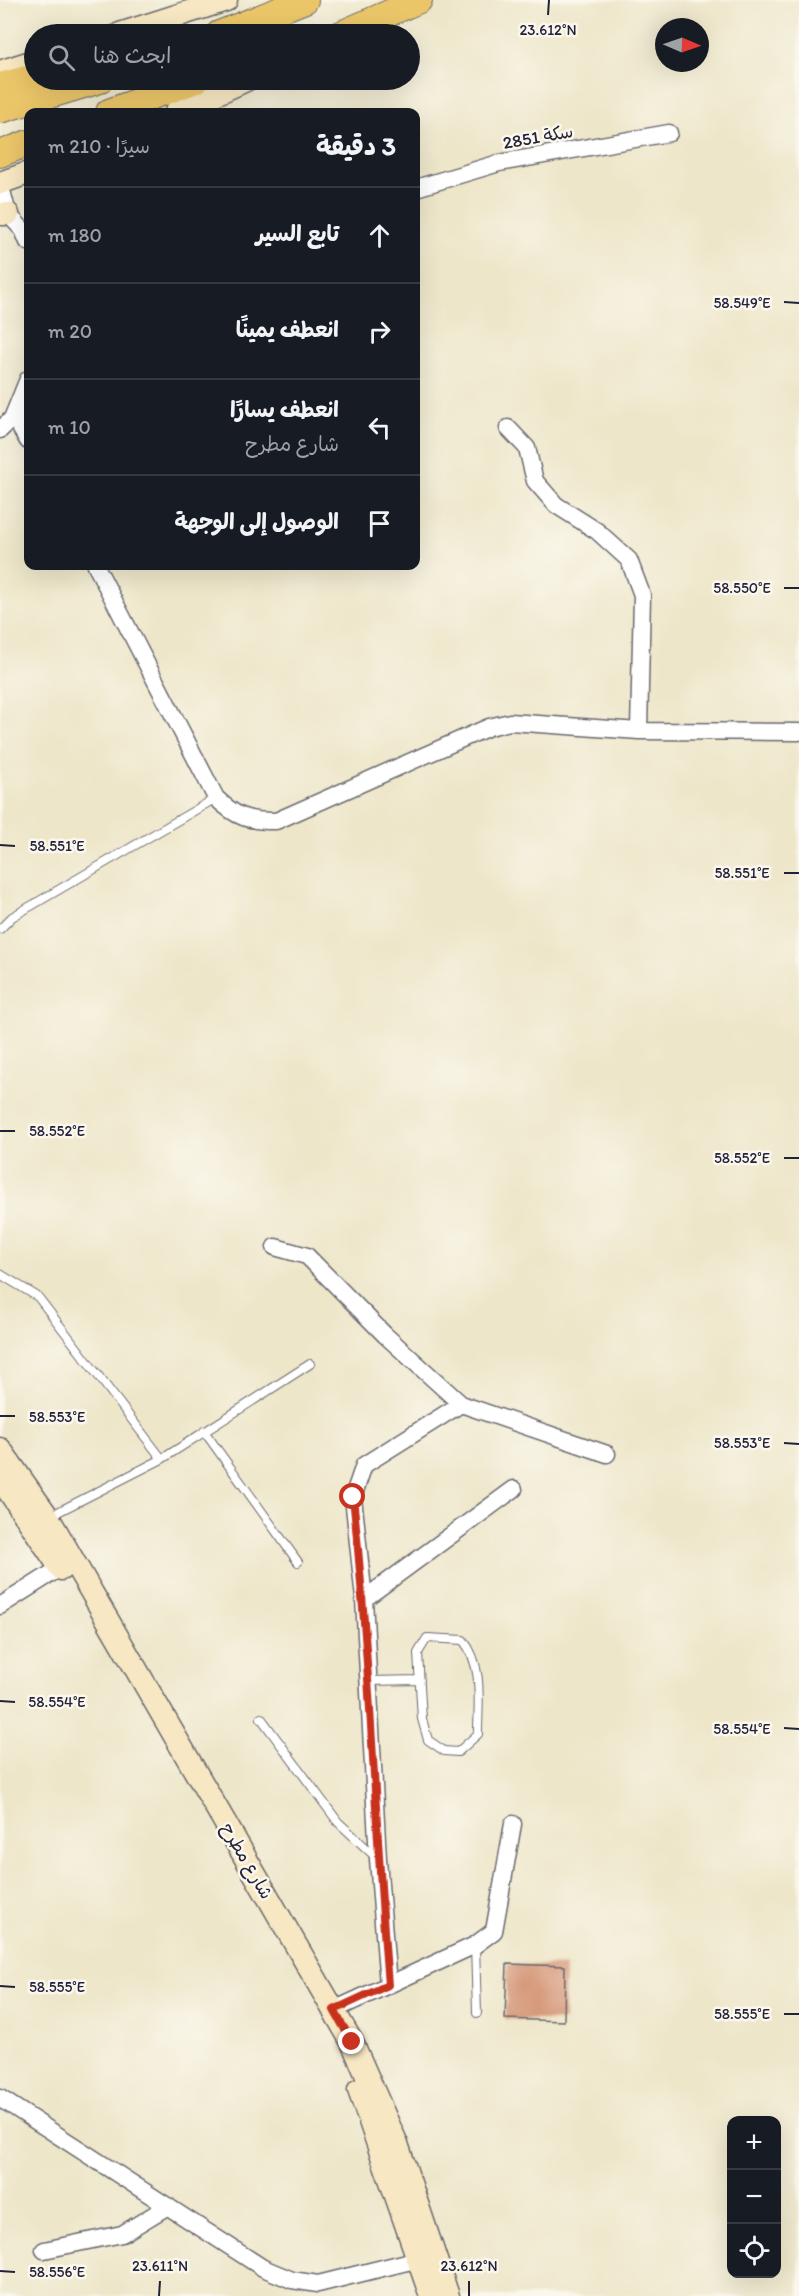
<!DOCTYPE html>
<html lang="ar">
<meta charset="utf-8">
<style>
:root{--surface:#171b24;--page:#20242c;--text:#f1f3f6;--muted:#9ea1a6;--line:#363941}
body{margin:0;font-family:Itim,"Playpen Sans Arabic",sans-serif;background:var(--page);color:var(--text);direction:rtl}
.controls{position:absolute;right:18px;bottom:18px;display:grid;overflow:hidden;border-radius:12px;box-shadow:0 6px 24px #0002}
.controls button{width:54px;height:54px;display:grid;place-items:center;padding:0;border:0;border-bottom:2px solid var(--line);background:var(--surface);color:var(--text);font:30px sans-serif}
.compass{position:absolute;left:655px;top:18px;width:54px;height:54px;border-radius:50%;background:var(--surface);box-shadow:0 6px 24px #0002;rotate:92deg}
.stop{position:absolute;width:18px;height:18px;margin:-14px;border:4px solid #c8321e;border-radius:50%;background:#fff}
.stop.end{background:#c8321e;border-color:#fff;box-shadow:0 2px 6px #0008}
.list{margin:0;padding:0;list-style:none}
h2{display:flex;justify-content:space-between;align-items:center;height:78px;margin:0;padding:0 24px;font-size:26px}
h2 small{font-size:20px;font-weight:400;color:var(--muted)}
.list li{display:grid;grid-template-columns:39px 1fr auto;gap:18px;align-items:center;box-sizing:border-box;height:96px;padding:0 24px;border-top:2px solid var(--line)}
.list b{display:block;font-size:22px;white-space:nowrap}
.list p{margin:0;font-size:20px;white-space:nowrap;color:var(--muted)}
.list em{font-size:20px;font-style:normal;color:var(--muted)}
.icon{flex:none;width:33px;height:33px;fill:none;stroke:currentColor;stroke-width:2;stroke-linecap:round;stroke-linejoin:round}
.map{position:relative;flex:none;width:799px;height:2296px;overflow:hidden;direction:ltr}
.search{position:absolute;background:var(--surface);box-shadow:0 6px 24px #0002;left:24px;top:24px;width:396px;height:66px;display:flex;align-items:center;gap:15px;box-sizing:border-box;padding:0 21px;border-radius:33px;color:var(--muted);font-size:22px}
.panel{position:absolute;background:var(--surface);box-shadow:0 6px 24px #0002;left:24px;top:108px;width:396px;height:462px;border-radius:12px;direction:rtl}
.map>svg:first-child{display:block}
.building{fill:#d79a7c}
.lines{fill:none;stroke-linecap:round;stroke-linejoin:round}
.service-casing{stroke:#69676d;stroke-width:10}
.minor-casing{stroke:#69676d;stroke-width:19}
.secondary-casing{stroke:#69676d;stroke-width:25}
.primary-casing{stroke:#69676d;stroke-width:28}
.service{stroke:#fff;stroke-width:8}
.minor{stroke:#fff;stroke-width:16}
.secondary{stroke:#f7e8c3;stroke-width:22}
.primary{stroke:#ebc669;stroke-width:26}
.route{stroke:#c8321e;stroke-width:8}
.ticks{fill:none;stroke:#22223b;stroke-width:2}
.labels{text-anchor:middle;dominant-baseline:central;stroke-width:5;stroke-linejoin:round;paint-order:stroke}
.street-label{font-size:18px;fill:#22223b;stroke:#fbf7ec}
.ticks-label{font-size:15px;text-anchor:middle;fill:#22223b;stroke:#fbf7ec;stroke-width:5;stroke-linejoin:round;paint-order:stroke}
</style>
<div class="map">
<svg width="799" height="2296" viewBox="0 0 799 2296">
<rect width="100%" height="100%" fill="#fbf7ec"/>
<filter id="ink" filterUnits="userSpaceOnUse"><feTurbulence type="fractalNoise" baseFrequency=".0167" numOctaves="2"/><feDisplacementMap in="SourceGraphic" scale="12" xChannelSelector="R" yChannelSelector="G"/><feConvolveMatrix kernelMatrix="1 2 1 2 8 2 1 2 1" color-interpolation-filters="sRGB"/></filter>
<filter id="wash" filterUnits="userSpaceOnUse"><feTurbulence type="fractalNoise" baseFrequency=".008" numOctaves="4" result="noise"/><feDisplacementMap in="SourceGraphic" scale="24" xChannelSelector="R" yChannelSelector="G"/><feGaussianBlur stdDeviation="1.35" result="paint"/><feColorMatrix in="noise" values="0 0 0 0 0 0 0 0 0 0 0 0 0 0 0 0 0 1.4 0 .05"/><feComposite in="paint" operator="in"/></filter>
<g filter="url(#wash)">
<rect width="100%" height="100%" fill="#ede6c9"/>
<g id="blocks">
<path class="building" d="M507,1964l58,2 -1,55 -59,-2z"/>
</g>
</g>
<g filter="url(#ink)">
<use href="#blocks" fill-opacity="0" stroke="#69676d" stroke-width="1.5"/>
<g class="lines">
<g class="service-casing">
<path id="service" d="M0,929l12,-12 204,-119
M0,1274l38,23 124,162
M204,1431l94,131
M48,1517l114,-58 148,-95
M427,1638l36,2c21,26 15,62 15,94l-20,18 -14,-1 -16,-11 -6,-21 -4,-66z
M369,1681l51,-1
M261,1718l77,104 40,37
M475,1945l2,68"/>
</g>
<g class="minor-casing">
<path id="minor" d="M0,183l8,31 15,16 5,12
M416,188l83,-25 170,-30
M28,379l-15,37 15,25
M508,428l19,20 8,33 21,24 41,26 32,29 13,35 -3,136
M0,430l21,-20
M96,566l120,232c21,20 32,23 60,23l213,-94 21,-5 129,9 160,1
M275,1247l32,9 78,79 76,69 146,50
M364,1599l150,-110
M0,1606l60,-38
M388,1985l-10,-126 -14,-260 -11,-102 11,-32 97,-61
M334,2010l141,-65 19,-14 19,-107
M0,2098l263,170 29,12 26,4 101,-25
M44,2250l78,-16 46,-28"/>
</g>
<g class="secondary-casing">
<path id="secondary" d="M120,34l106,-34
M0,72l34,-11
M176,112l70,-32
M0,183l28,-10
M0,214h8
M0,1449l48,68 304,525 45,102 51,152
M0,1478l61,91
M359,2090l72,206"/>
</g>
<g class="primary-casing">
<path id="primary" d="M219,34l86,-34
M341,34l78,-34
M0,86l34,-9
M0,110l100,-30
M109,112l87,-32
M0,154l28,-11"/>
</g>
<use href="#service" class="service"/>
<use href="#minor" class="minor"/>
<use href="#secondary" class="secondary"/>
<use href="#primary" class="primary"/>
</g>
</g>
<g class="lines" filter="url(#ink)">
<path class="route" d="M352,2042l-18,-32 54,-25c-13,-162 -18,-325 -35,-488"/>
</g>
<path class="ticks" d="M548,15l1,-15M784,302l15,1M784,588h15M0,845l15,1M784,873h15M0,1131h15M784,1158h15M0,1416h15M784,1443l15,1M0,1701l15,1M784,1728l15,1M0,1986l15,1M784,2014h15M0,2271l15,1M159,2296l1,-15M469,2296v-15"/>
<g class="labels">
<g class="street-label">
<text transform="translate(538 137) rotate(-10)">سكة 2851</text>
<text transform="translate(247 1861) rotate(60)">شارع مطرح</text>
</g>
</g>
<g class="ticks-label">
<text x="548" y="35">23.612°N</text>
<text x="742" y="308">58.549°E</text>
<text x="742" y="593">58.550°E</text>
<text x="57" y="851">58.551°E</text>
<text x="742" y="878">58.551°E</text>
<text x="57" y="1136">58.552°E</text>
<text x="742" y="1163">58.552°E</text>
<text x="57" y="1422">58.553°E</text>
<text x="742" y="1448">58.553°E</text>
<text x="57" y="1707">58.554°E</text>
<text x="742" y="1734">58.554°E</text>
<text x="57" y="1992">58.555°E</text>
<text x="742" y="2019">58.555°E</text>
<text x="160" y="2271">23.611°N</text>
<text x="469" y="2271">23.612°N</text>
<text x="57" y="2277">58.556°E</text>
</g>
</svg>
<div class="controls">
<button>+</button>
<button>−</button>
<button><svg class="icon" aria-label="locate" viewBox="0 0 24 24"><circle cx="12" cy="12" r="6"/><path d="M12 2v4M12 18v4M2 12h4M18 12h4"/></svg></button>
</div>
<svg class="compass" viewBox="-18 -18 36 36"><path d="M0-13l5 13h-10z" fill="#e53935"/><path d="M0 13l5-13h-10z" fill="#9ea1a6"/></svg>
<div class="stop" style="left:353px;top:1497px"></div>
<div class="stop end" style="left:352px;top:2042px"></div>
<div class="search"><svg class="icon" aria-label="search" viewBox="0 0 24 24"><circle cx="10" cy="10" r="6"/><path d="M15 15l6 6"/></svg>ابحث هنا</div>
<section class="panel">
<h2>3 دقيقة<small>سيرًا · 210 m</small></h2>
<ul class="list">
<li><svg class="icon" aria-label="ahead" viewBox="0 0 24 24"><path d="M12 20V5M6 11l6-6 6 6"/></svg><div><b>تابع السير</b></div><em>180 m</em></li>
<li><svg class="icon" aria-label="right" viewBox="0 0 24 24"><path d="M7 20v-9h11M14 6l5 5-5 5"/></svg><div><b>انعطف يمينًا</b></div><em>20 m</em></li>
<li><svg class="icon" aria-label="left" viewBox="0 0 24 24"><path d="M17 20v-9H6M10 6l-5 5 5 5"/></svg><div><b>انعطف يسارًا</b><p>شارع مطرح</p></div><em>10 m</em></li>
<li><svg class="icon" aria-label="arrive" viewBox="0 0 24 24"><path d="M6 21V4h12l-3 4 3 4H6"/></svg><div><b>الوصول إلى الوجهة</b></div></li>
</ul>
</section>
</div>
